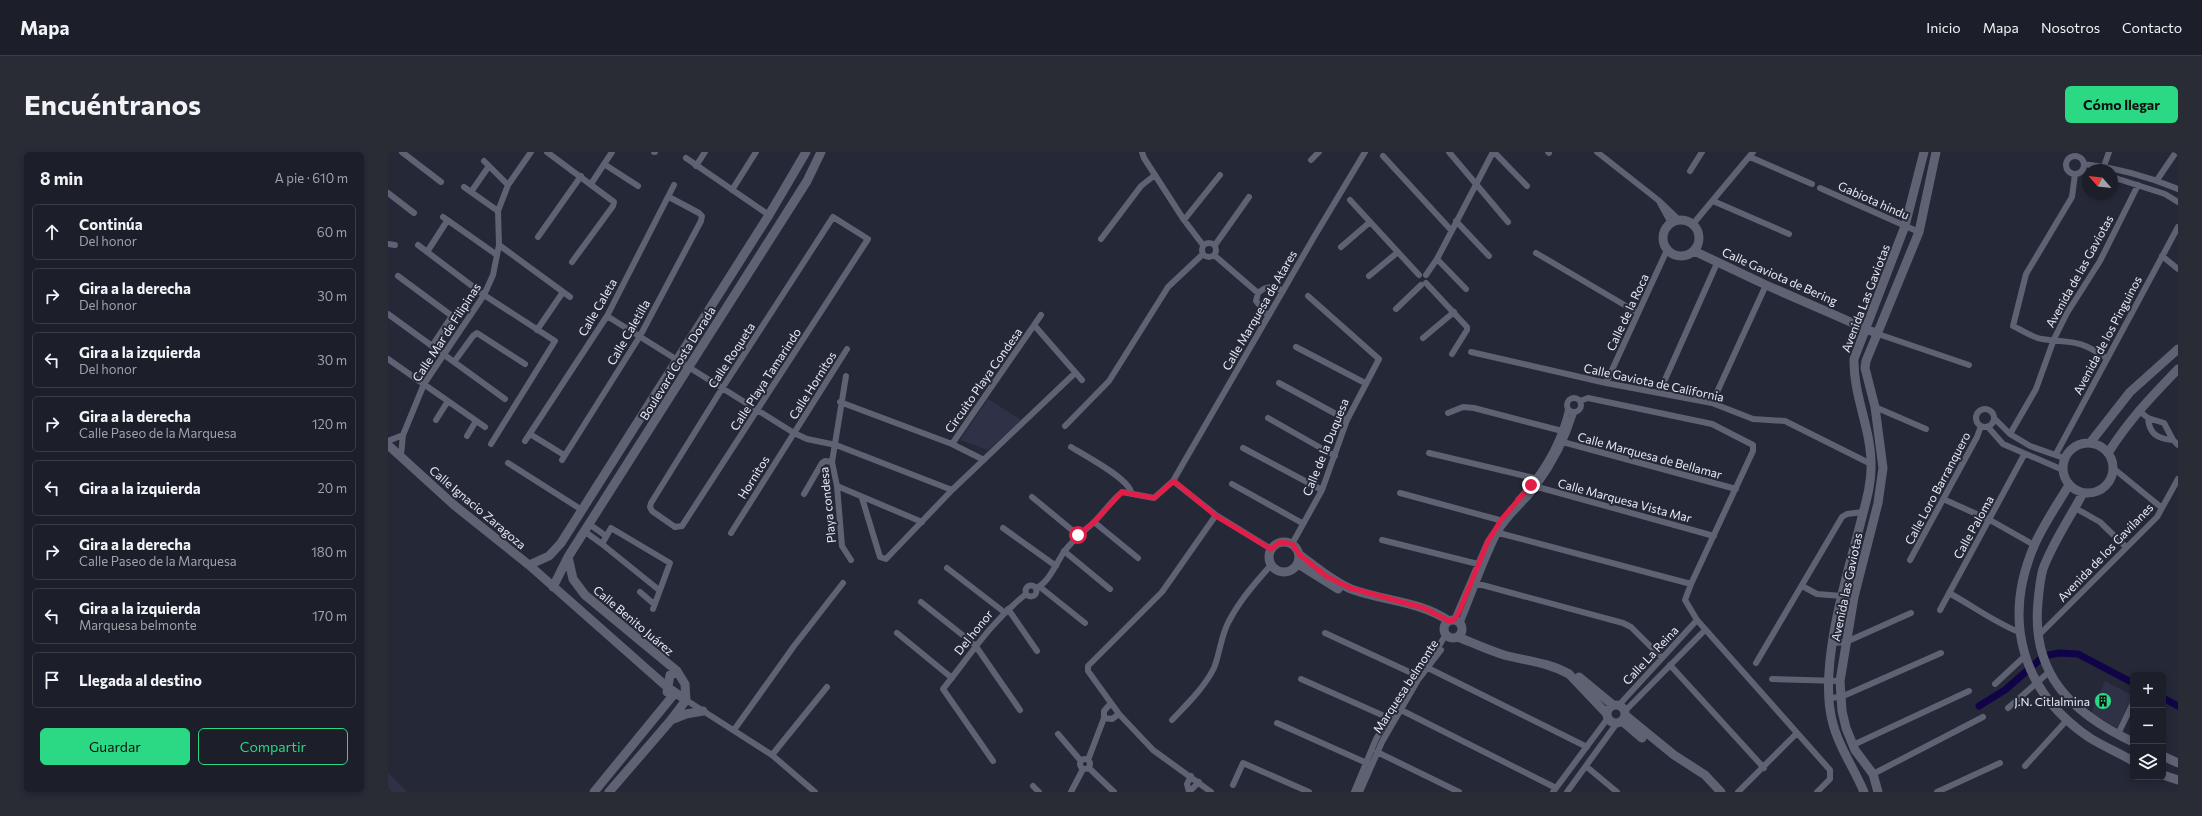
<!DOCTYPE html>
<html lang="es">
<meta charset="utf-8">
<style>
:root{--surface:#1c1e29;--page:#292b35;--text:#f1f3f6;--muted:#a0a2a8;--line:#3a3c46;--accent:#2bd884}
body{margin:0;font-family:Commissioner,sans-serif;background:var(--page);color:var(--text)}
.controls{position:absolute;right:12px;bottom:12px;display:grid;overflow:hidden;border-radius:6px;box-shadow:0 2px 6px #0003}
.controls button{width:36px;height:36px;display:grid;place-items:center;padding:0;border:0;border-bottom:1px solid var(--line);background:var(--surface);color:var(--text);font:20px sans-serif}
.compass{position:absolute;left:1694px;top:12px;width:36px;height:36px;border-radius:50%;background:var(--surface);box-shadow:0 2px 6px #0003;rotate:298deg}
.stop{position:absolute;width:12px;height:12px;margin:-9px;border:3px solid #e11d48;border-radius:50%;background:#fff}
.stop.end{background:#e11d48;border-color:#fff;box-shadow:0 1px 4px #0008}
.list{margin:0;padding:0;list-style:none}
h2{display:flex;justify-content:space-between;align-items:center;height:52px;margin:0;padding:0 16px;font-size:17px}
h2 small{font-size:13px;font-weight:400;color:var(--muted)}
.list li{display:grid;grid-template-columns:26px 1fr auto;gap:12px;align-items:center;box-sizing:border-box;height:56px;margin:0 8px 8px;padding:0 8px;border:1px solid var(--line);border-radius:6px}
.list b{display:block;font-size:15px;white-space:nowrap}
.list p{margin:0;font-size:13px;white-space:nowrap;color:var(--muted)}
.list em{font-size:13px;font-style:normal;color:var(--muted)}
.actions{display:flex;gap:8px;padding:12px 16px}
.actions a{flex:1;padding:9px 0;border:1px solid var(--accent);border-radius:6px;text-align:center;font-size:14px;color:var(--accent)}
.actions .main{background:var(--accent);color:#111}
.icon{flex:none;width:22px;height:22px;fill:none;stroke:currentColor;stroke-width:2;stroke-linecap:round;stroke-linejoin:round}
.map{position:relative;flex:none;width:1790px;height:640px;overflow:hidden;border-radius:6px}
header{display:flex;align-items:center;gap:24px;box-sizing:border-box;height:56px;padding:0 20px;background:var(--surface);border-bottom:1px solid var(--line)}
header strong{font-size:19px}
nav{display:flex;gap:22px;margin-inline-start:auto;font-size:14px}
.intro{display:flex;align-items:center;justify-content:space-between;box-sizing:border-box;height:96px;padding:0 24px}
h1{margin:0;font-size:28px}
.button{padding:10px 18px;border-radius:6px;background:var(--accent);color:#111;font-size:14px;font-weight:700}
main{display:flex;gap:24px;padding:0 24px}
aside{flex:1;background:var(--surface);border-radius:6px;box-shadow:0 2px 6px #0003}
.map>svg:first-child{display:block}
.built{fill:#2f3247}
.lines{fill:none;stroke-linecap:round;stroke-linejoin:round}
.canal{stroke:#100348;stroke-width:7}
.street{stroke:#5f6273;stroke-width:6}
.secondary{stroke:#5f6273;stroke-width:9}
.route{stroke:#e11d48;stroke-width:5}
.labels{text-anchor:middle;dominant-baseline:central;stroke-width:4;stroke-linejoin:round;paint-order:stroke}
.street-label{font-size:12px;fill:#e8eaf5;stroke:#252837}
.poi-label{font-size:12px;fill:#e8eaf5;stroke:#252837;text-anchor:end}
</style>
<header>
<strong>Mapa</strong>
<nav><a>Inicio</a><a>Mapa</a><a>Nosotros</a><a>Contacto</a></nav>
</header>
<div class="intro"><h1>Encuéntranos</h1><a class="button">Cómo llegar</a></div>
<main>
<aside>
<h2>8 min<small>A pie · 610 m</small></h2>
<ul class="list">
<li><svg class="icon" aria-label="ahead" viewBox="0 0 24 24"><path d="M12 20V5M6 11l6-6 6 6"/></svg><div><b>Continúa</b><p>Del honor</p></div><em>60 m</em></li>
<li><svg class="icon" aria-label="right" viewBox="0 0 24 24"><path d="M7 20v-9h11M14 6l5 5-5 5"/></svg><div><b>Gira a la derecha</b><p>Del honor</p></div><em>30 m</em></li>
<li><svg class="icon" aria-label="left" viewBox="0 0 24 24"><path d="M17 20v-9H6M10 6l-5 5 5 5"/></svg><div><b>Gira a la izquierda</b><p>Del honor</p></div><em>30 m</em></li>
<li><svg class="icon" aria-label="right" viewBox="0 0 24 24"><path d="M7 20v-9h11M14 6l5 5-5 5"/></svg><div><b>Gira a la derecha</b><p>Calle Paseo de la Marquesa</p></div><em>120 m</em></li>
<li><svg class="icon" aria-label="left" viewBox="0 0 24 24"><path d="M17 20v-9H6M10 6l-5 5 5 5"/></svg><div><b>Gira a la izquierda</b></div><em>20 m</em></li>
<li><svg class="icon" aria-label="right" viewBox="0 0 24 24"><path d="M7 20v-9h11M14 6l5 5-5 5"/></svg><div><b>Gira a la derecha</b><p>Calle Paseo de la Marquesa</p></div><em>180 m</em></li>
<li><svg class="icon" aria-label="left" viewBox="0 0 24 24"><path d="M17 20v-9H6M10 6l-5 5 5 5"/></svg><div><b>Gira a la izquierda</b><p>Marquesa belmonte</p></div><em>170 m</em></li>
<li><svg class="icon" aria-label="arrive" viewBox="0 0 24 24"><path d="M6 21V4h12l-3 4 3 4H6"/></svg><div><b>Llegada al destino</b></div></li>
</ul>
<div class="actions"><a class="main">Guardar</a><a>Compartir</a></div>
</aside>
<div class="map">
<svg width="1790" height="640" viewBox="0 0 1790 640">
<rect width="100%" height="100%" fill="#252837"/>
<path class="built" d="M600,247l33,21 -33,30 -28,-10z
M1717,529l28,15 -16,32 -26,-15z
M0,621l19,19h-19z"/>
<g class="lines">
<path class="canal" d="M1775,546l15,8
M1591,554l26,-16 39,-34 15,-3 19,1 55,29"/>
<path class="street" d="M14,0l39,30
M159,0l67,50 -1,4 -41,56
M266,0h1
M754,0l2,6 40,62 19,25
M1061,0l59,70
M1106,0l33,34
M1160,0l1,1
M1209,0l61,48 21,20
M995,4l68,74
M1678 13a9 9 0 1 1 18 0a9 9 0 1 1-18 0Z
M1362,5l62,27
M298,6l83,57
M923,8l8,-8
M96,9l24,24
M216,12l34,22
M1696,12c33,4 63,12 94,25
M308,14l9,-14
M1715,17l6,-17
M1302,19l12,-19
M1687,22l-3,23 -46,77 -13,52c9,4 20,12 29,13 32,5 35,-1 64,19
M1724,25l53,17 13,8
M1769,28l19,-28
M203,32l21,-32
M76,35l34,24
M1432,36l99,44
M344,38l24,-38
M83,40l18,-26
M0,41l26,20
M962,48l69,75
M1325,49l76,33
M1272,51l11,20
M55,65l54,38
M445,65l35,22 -186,287 -7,1 -23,-16 -2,-4 1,-4 72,-116z
M796,68l36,-45
M1068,69l33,35
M1305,72l60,-72
M150,85l43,-61
M713,87l40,-53 14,-11
M814 98a7 7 0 1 1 14 0a7 7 0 1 1-14 0Z
M0,92l7,1
M30,93l66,50 71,46 -64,103
M111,93l71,52
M827,93l34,-48
M953,95l29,-25
M39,100l20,-31
M1148,101l102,60
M826,103l44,38
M1774,104l16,13
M1049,107l29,30
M1038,123l11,-16 56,-107
M10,124l54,40 -20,30
M981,124l29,-24
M1038,131l41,44v3l-15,24
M1008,157l25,-24
M0,162l117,85
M219,164l187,117 13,6 29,6 116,45
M880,164l-12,-15 2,-8c9,-8 14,-7 25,-2
M646,173l48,55
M149,178l26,-38
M1490,182l91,31
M1035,186l31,-26
M908,195l69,36
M1083,200l135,31 106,20 41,16 32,2 86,43
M0,207l97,68
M66,210l19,-26 4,-3 48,31
M458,224l-14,86 5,24 5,60 9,14
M891,231l68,37
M1218,231l61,-133
M1271,241l59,-132
M1179 253a7 7 0 1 1 14 0a7 7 0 1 1-14 0Z
M1192,249l8,-3 124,26 41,21v6l-62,133 -6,16 12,20 133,150v9l-13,13
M452,250l112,42 32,16
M1324,251l54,-118
M1487,255l51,22
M1588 266a9 9 0 1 1 18 0a9 9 0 1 1-18 0Z
M1750,258l10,8 16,5 9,17 5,5
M1060,261l15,-6 11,1 92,24
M880,266l67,38
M1760,266c1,16 10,21 25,22
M1607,267l15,15 20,12 34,12
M48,268l12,-19
M677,274l44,-45 59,-94 35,-33
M1600,275l15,17 60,26
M142,282l34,21
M1622,282l26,-45 18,-50 13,-26 33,-52 38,-76
M79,284l9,-15
M0,289l15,-6
M137,289l82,-125 67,-131
M1171,289l177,48
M564,292l89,-129
M683,295c13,8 57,31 60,45
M855,296l79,42
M1041,301l109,26
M1668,302l122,-227
M13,303l2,-20 21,-51 60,-89 9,-20 6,-30 -1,-34 10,-26 23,-33
M174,308l78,-124 61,-115 1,-5 -3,-3 -30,-16
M120,311l74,47
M1725,316l49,40
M785,329l43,34 55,34
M844,332l70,39
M449,334l85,36
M1146,334l180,50
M1012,341l103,28
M416,342l18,-31 3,-2 7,1
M644,345l46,38
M474,346l18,59 6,2 66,-69 123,-117
M1555,347l47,21 44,25
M1130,348c23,-25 42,-56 50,-90
M1687,356l25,14 26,25
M706,370l44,36
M201,372l17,12
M615,376l53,38
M196,379l18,13 57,46
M1107,380l196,52
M343,381l116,-184
M994,388l100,25
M214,392l9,-16 59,35 -17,46
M904,392l30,-54 25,-70 32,-61 -71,-63
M676,399l46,38
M1522,408l67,-123 4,-11
M559,416l57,44
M1087,431l148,40 8,4 31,31
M637.5 439a5.5 5.5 0 1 1 11 0a5.5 5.5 0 1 1-11 0Z
M1414,434l15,8 37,3
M652,435l45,36
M648,436c13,-5 20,-25 28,-36 8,-12 20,-20 31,-31 9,-9 17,-21 27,-29l32,6 19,-17 141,-244 51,-85
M252,440l14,12
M1561,441c24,13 45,29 70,39
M533,450l54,43 45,65
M620,457l29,42
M1552,458l84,-155
M1066,468l34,-79 23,-32
M1072,472c13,-30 23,-62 38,-91 10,-18 27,-30 39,-47 16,-22 29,-47 37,-73
M509,481l55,45
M937,481l93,43
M1651,483l118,-118 21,-38
M1445,491l13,-1 65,-29
M1368,511l86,-146 5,-3 16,-2
M1282,513l94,103
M1040,516l159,79
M913,527l90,40
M1384,527l68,2
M1607,532l30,-28
M1441,546l12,-1 100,-44
M298,548l86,55 43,37
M1231,553l78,-85
M1007,555l161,81
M1620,556l41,-36
M1237,559l80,-81
M716,566l8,1 7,-5
M784,568c15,-16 32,-32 42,-52 6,-15 7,-33 15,-47 11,-21 26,-38 42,-56
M889,571l92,41
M346,578l60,-84 49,-63
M670,582l23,27
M1730,582l15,-31
M1465,593l116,-54
M989,600l82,40
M384,603l55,-68
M692 612a5 5 0 1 1 10 0a5 5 0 1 1-10 0Z
M700,608l16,-42v-7l7,-8
M605,609l-50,-72c29,-36 46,-65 83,-95
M1637,614l42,-46
M1199,615l30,25
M701,616l25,24
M1485,622l110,-57
M845,633l10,-22 66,29
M645,634l6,6
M683,640l12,-23
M801,640l-2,-8 4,-8
M801,640l10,-10
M823,640l-58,-42 -34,-36 -31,-43v-5l74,-74 54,-77
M966,640l22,-53 32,-53 31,-40 7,-12
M972,640l22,-50 36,-62 23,-30
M1165,640l55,-74
M1179,640l50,-69
M1350,640l59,-59
M1549,640l63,-29"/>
<path class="secondary" d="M1275 86a18 18 0 1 1 36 0a18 18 0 1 1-36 0Z
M1306,99l72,34 112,49
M1675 316a25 25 0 1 1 50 0a25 25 0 1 1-50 0Z
M1702,291l40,-51 48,-43
M0,293l66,60 75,60 138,122 19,13
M1720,301c21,-33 43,-56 70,-84
M1681,333c-12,20 -26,40 -35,61 -32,75 -12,146 56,192 13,8 29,15 43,23
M1695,341c-13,25 -30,49 -40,76 -3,10 -4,22 -5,33 -7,73 34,111 95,140
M881 405a15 15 0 1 1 30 0a15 15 0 1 1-30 0Z
M912,403c16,12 32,26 51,34 32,12 69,12 98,32
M180,405l5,22 12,16 92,76 8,13 1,16
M910,412l40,25
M141,413l20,-9 12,-13 208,-328 37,-63
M165,435l15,-30 239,-376 14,-29
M1056 477a9 9 0 1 1 18 0a9 9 0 1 1-18 0Z
M1070,485c15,6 30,13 46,18 22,6 44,7 65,19l38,40
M1191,525l34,28
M279,540l3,-17 7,-4
M1219 562a9 9 0 1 1 18 0a9 9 0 1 1-18 0Z
M1237,563l49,40 31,20 16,17
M283,568l15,-6 17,-3
M1234,569l20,17
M1775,604l15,7
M1775,623l15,5
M206,640l81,-99
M221,640l62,-72 15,-20
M1476,640c-10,-24 -26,-46 -32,-72 -13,-52 13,-139 27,-191 5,-21 13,-44 12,-65 0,-36 -18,-69 -17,-105l51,-133 19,-74
M1490,640l-5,-18 -18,-24 -9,-22 -4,-17 -2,-30 14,-84 24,-94 5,-35 -8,-61 -10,-39 1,-7 53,-129 17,-80"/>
</g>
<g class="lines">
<path class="route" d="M690,383l16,-13 28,-30 32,6 20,-17 42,35 55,33 9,-7 12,2 8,11 26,21 24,12 74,20 25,13 5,-1 5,-8 29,-71 13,-21 30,-35"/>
</g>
<defs>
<g id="building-disc" transform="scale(0.9)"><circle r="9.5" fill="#2bd884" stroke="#252837"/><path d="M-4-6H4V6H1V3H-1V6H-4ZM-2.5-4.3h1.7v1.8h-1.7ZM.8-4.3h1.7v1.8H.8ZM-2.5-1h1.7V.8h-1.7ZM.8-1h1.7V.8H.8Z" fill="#111"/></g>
</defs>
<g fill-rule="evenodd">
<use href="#building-disc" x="1715" y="549"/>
</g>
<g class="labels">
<g class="street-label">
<text transform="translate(1486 48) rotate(24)">Gabiota hindu</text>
<text transform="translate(1691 119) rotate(-61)">Avenida de las Gaviotas</text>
<text transform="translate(1392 124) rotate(24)">Calle Gaviota de Bering</text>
<text transform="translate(1477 146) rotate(-69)">Avenida Las Gaviotas</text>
<text transform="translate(209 155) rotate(-60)">Calle Caleta</text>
<text transform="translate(871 158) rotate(-60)">Calle Marquesa de Atares</text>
<text transform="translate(1239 160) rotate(-65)">Calle de la Roca</text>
<text transform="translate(58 180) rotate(-57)">Calle Mar de Filipinas</text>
<text transform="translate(240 180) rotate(-60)">Calle Caletilla</text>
<text transform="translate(1719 183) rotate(-62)">Avenida de los Pinguinos</text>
<text transform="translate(343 203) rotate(-57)">Calle Roqueta</text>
<text transform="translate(289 211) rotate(-58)">Boulevard Costa Dorada</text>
<text transform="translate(377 227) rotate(-57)">Calle Playa Tamarindo</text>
<text transform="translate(595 228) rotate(-55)">Circuito Playa Condesa</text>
<text transform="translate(1266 230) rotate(12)">Calle Gaviota de California</text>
<text transform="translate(424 233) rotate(-58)">Calle Hornitos</text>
<text transform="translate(937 295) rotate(-68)">Calle de la Duquesa</text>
<text transform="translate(1262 303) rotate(15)">Calle Marquesa de Bellamar</text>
<text transform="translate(365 325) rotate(-58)">Hornitos</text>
<text transform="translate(1549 336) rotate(-62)">Calle Loro Barranquero</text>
<text transform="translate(1237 348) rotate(15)">Calle Marquesa Vista Mar</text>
<text transform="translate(439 353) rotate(-96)">Playa condesa</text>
<text transform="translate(90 355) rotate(40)">Calle Ignacio Zaragoza</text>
<text transform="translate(1585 375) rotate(-61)">Calle Paloma</text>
<text transform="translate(1717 400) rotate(-46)">Avenida de los Gavilanes</text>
<text transform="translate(1458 435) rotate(-78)">Avenida las Gaviotas</text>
<text transform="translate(246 468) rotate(40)">Calle Benito Juárez</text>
<text transform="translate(585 480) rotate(-51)">Del honor</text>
<text transform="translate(1262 503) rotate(-47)">Calle La Reina</text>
<text transform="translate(1017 534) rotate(-57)">Marquesa belmonte</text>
</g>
<g class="poi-label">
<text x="1702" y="549">J.N. Citlalmina</text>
</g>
</g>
</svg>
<div class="controls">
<button>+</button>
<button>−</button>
<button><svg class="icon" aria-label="layers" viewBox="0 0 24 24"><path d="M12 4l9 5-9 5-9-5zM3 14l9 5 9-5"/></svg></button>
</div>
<svg class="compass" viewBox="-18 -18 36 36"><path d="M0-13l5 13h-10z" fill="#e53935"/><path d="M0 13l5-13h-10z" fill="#a0a2a8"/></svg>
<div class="stop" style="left:690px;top:383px"></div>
<div class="stop end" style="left:1143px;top:333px"></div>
</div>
</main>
